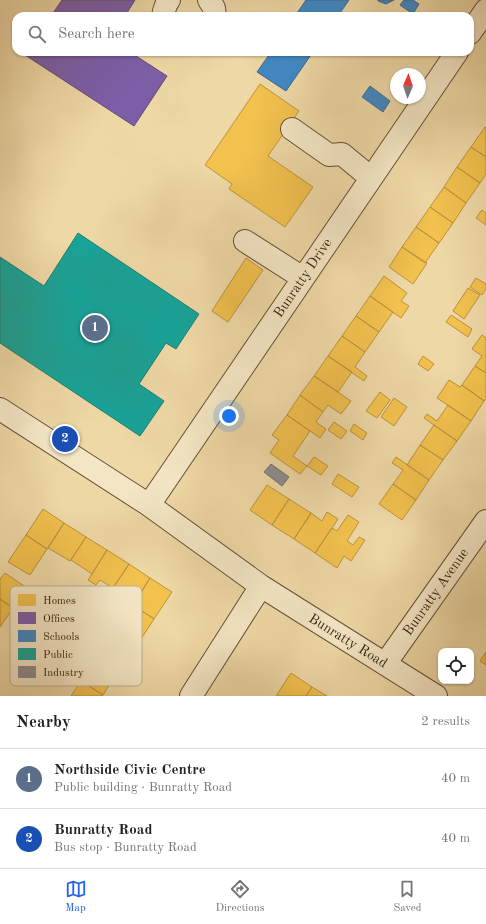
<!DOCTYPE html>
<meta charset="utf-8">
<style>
:root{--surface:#fff;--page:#f6f6f6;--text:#222;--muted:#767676;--line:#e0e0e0;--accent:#2563eb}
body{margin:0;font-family:"Old Standard TT",serif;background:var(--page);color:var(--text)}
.controls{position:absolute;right:12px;bottom:12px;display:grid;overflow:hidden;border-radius:8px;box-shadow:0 1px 3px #0004}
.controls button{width:36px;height:36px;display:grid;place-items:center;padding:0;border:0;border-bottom:1px solid var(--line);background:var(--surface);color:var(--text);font:20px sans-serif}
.compass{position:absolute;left:390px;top:68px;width:36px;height:36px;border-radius:50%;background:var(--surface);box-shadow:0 1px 3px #0004;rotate:2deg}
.you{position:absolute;left:229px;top:416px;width:14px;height:14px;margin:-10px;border:3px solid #fff;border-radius:50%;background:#1a73e8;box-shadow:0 0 0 6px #1a73e833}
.badge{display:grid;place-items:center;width:26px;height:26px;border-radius:50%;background:var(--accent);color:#fff;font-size:13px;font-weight:700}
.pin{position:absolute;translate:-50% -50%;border:2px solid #fff;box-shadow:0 1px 4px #0006}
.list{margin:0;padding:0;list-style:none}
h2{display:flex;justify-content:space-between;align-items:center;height:52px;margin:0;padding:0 16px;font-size:17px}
h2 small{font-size:13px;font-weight:400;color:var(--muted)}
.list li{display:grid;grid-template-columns:26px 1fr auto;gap:12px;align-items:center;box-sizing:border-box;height:60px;padding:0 16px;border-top:1px solid var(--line)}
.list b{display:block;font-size:15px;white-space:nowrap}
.list p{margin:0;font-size:13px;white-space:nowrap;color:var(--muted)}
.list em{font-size:13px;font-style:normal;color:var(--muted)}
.icon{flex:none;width:22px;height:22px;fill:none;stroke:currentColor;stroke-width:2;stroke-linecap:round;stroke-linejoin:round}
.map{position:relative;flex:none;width:486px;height:696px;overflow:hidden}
.search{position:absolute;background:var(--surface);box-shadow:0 1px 3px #0004;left:12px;right:12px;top:12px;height:44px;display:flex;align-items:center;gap:10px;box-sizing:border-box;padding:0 14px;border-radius:12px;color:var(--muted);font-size:15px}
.sheet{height:172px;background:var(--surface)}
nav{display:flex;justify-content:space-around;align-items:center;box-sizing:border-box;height:56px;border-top:1px solid var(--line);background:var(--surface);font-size:11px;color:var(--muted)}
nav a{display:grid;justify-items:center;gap:2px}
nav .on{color:var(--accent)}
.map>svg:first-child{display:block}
.homes{fill:#f2c14e;stroke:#ba923c}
.offices{fill:#7b5ea7;stroke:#674c7a}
.schools{fill:#3f88c5;stroke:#3d6a8f}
.public{fill:#17a398;stroke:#217d70}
.industry{fill:#8d8d92;stroke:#746d6b}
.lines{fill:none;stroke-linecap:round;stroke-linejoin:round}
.minor-casing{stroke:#665036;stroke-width:24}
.minor{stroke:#f4e6c5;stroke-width:22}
.labels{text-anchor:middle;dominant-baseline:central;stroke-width:4;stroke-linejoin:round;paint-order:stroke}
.street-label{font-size:14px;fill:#392311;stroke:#f4e6c5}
.key{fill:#f4e6c5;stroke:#bcac8f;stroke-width:1}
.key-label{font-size:11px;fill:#392311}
</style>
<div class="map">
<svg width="486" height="696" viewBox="0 0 486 696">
<rect width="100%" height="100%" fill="#eed8a6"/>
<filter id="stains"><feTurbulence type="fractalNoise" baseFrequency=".005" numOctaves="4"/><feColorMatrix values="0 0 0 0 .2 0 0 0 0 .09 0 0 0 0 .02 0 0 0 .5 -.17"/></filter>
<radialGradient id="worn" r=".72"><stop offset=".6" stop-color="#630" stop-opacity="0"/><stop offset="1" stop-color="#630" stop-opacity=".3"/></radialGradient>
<path class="homes" d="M260,84l39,27 -31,45 45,31 -28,40 -56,-38 3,-5 -27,-19z
M485,127l1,1v29l-15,-10z
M471,147l15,10v17l-6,9 -23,-16z
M457,167l23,16 -14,20 -22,-16z
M444,187l22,16 -13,20 -23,-16z
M430,207l23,16 -14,20 -23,-16z
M482,210l4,3v12l-10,-7z
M416,227l23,16 -14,20 -23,-16z
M402,247l25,16 -14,21 -24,-17z
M246,258l17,12 -35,52 -16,-11z
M384,276l23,17 -6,8 8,5 -8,12 -31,-22z
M476,278l10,6v5l-4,6 -12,-8z
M468,288l12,7 -16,24 -11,-8z
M370,296l23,16 -14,20 -23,-16z
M451,315l21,14 -4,8 -22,-15z
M356,316l23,16 -14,20 -23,-16z
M482,335l4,3v35l-11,-7 7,-10 -10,-7z
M342,336l23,16 -10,15 12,9 -3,5 -36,-25z
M328,356l24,16 -14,20 -24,-16z
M423,356l11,8 -6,7 -10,-7z
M475,366l11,7v25l-2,3 -22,-16z
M314,376l37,25 -10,13 -13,-9 -5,7 -23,-17z
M449,380l11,7 2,-2 22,16 -13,20 -34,-23z
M380,392l10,8 -13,18 -11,-7z
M300,395l23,17 -7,10 10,7 -6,9 -33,-23z
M394,398l13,9 -13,19 -13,-9z
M448,405l23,16 -14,20 -33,-23 3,-4 10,7z
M287,415l23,16 -17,25 14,10 -7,8 -30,-21 9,-13 -7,-5z
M334,422l13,9 -6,8 -13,-9z
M354,424l13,9 -4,7 -13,-9z
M434,425l23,16 -14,19 -23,-15z
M420,445l23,15 -14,20 -22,-15z
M314,457l14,9 -7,9 -14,-9z
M396,457l33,23 -13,20 -23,-16 10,-14 -11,-7z
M338,474l21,13 -7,10 -20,-13z
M393,484l23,16 -14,20 -23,-16z
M267,485l22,14 -17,26 -22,-15z
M289,499l22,14 -17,26 -22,-14z
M43,509l21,14 -17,26 -21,-14z
M327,512l11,7 -23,34 -21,-14 17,-26 11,8z
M348,515l11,7 -12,19 6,4 6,-8 6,3 -14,21 -7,-5 -7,12 -22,-15 17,-25 5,3z
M64,523l22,14 -16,24 -22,-13z
M26,535l21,14 -17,26 -22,-13z
M86,537l21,13 -15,24 -21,-14z
M107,550l22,14 -16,24 -13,-8 -4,5 -8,-5z
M129,564l21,14 -14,23 -13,-9 -5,8 -9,-6z
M5,573l22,15 -14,20 -13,-9v-20z
M150,578l22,14 -18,27 -21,-14z
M0,599l13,9 -13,19z
M133,605l21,14 -17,26 -21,-14z
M486,652v13l-6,-4z
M95,660l21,14 -13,21 -22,-14z
M291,673l21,14 -6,9h-30z
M81,681l22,14 -1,1h-31z
M312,687l15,9h-21z"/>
<path class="offices" d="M62,0h73l-10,16h-74z
M27,52h103l37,24 -33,50 -109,-71z"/>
<path class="schools" d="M306,0h43l-11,16h-43z
M378,0h16l-8,4 -8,-3z
M404,0h9l6,4 -6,10 -13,-9z
M271,52h42l-27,39 -29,-19z
M370,86l20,15 -7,11 -21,-15z"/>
<path class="public" d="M78,233l121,81 -23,35 -10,-6 -27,41 25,17 -24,35 -140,-93v-86l44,29z"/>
<path class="industry" d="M271,464l18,13 -7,9 -18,-14z"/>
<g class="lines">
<g class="minor-casing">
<path id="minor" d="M209,0l5,8 1,8
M163,16c1,-6 2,-11 6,-16
M470,33l16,-23
M292,129l37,26 13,-1 29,24
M245,241l58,37
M0,409l149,96 112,81 175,110
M149,505l308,-453
M385,664l101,-143
M191,696l70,-110"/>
</g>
<use href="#minor" class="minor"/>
</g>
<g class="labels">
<g class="street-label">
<text transform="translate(303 278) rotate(-56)">Bunratty Drive</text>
<text transform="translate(436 592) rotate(-55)">Bunratty Avenue</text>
<text transform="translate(348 641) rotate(32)">Bunratty Road</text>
</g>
</g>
<rect x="10" y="586" width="132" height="100" rx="6" class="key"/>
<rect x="18" y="594" width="18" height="12" fill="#f2c14e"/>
<rect x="18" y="612" width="18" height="12" fill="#7b5ea7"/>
<rect x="18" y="630" width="18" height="12" fill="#3f88c5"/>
<rect x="18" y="648" width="18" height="12" fill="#17a398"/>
<rect x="18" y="666" width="18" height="12" fill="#8d8d92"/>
<g class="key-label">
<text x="43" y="604">Homes</text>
<text x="43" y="622">Offices</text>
<text x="43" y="640">Schools</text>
<text x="43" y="658">Public</text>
<text x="43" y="676">Industry</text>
</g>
<rect width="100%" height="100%" filter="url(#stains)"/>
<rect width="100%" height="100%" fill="url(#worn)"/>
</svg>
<div class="controls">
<button><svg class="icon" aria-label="locate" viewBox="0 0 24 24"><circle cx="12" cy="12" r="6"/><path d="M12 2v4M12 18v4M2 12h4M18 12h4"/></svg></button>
</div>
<svg class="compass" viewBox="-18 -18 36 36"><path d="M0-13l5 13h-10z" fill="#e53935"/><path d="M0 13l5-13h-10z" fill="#767676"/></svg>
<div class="you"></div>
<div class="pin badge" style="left:95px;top:328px;background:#5c6f8a">1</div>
<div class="pin badge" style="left:65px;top:439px;background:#1a4fb4">2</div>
<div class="search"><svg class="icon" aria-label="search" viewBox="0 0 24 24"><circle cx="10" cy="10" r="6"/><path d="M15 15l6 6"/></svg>Search here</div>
</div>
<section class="sheet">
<h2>Nearby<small>2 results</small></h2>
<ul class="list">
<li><span class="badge" style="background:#5c6f8a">1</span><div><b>Northside Civic Centre</b><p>Public building · Bunratty Road</p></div><em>40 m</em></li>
<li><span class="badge" style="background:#1a4fb4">2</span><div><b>Bunratty Road</b><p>Bus stop · Bunratty Road</p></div><em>40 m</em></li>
</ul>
</section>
<nav>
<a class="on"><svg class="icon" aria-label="map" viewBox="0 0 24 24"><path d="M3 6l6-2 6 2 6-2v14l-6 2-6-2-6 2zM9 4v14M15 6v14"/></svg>Map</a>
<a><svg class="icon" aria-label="directions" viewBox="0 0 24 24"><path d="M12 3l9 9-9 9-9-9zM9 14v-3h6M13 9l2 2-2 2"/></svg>Directions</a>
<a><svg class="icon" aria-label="saved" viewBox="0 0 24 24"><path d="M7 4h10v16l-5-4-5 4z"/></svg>Saved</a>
</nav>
